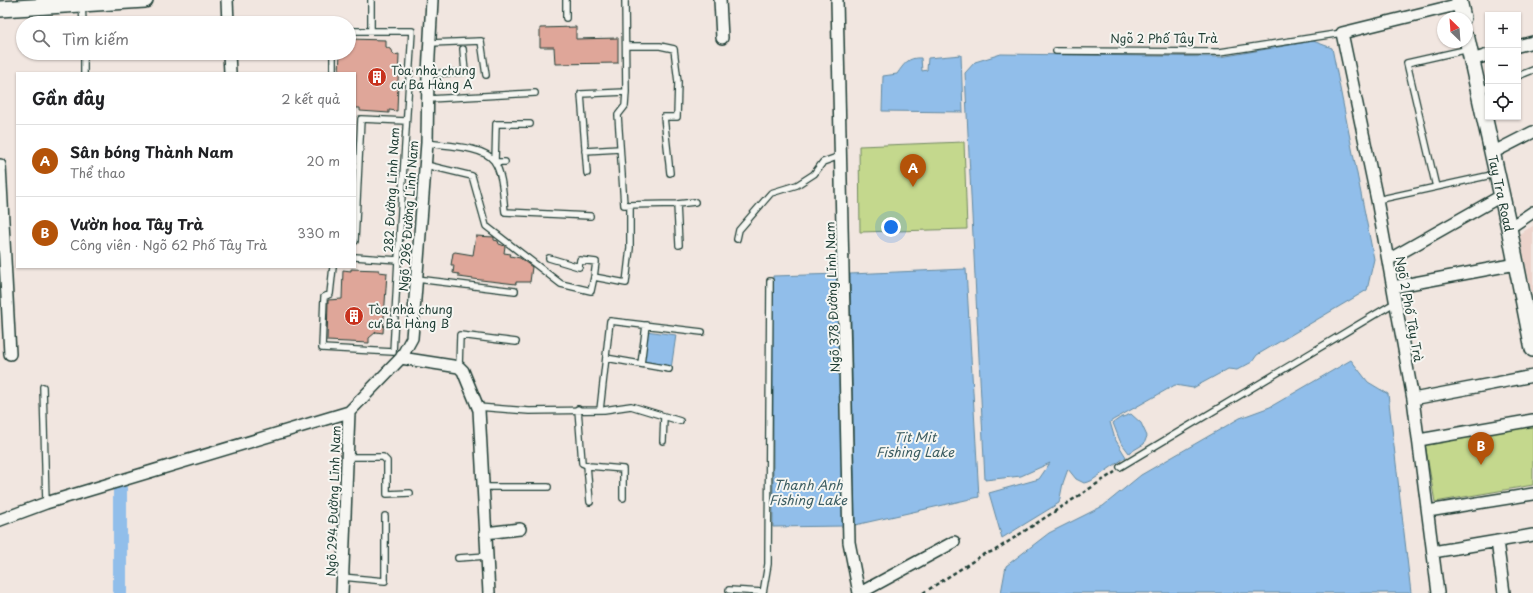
<!DOCTYPE html>
<html lang="vi">
<meta charset="utf-8">
<style>
:root{--surface:#fff;--page:#f6f6f6;--text:#202124;--muted:#757577;--line:#e0e0e0;--accent:#b45309}
body{margin:0;font-family:"Playpen Sans",sans-serif;background:var(--page);color:var(--text)}
.controls{position:absolute;right:12px;top:12px;display:grid;overflow:hidden;border-radius:0px;box-shadow:0 1px 3px #0004}
.controls button{width:36px;height:36px;display:grid;place-items:center;padding:0;border:0;border-bottom:1px solid var(--line);background:var(--surface);color:var(--text);font:20px sans-serif}
.compass{position:absolute;left:1437px;top:12px;width:36px;height:36px;border-radius:50%;background:var(--surface);box-shadow:0 1px 3px #0004;rotate:335deg}
.you{position:absolute;left:891px;top:227px;width:14px;height:14px;margin:-10px;border:3px solid #fff;border-radius:50%;background:#1a73e8;box-shadow:0 0 0 6px #1a73e833}
.badge{display:grid;place-items:center;width:26px;height:26px;border-radius:50%;background:var(--accent);color:#fff;font-size:13px;font-weight:700}
.pin{position:absolute;translate:-50% -33px;filter:drop-shadow(0 1px 2px #0008)}
.pin::after{content:'';position:absolute;top:21px;width:14px;height:12px;background:inherit;clip-path:polygon(0 0,100% 0,50% 100%)}
.list{margin:0;padding:0;list-style:none}
h2{display:flex;justify-content:space-between;align-items:center;height:52px;margin:0;padding:0 16px;font-size:17px}
h2 small{font-size:13px;font-weight:400;color:var(--muted)}
.list li{display:grid;grid-template-columns:26px 1fr auto;gap:12px;align-items:center;box-sizing:border-box;height:72px;padding:0 16px;border-top:1px solid var(--line)}
.list b{display:block;font-size:15px;white-space:nowrap}
.list p{margin:0;font-size:13px;white-space:nowrap;color:var(--muted)}
.list em{font-size:13px;font-style:normal;color:var(--muted)}
.icon{flex:none;width:22px;height:22px;fill:none;stroke:currentColor;stroke-width:2;stroke-linecap:round;stroke-linejoin:round}
.map{position:relative;flex:none;width:1533px;height:593px;overflow:hidden}
.search{position:absolute;background:var(--surface);box-shadow:0 1px 3px #0004;left:16px;top:16px;width:340px;height:44px;display:flex;align-items:center;gap:10px;box-sizing:border-box;padding:0 14px;border-radius:22px;color:var(--muted);font-size:15px}
.panel{position:absolute;background:var(--surface);box-shadow:0 1px 3px #0004;left:16px;top:72px;width:340px;height:196px;border-radius:0px}
.map>svg:first-child{display:block}
.built{fill:#ecd3cb}
.green{fill:#c4d88d;stroke:#728a60}
.water{fill:#91beea;stroke:#638aa1}
.lines{fill:none;stroke-linecap:round;stroke-linejoin:round}
.canal{stroke:#91beea;stroke-width:14}
.building{fill:#dfa699;stroke:#1f3d34}
.lane-casing{stroke:#1f3d34;stroke-width:8}
.street-casing{stroke:#1f3d34;stroke-width:14}
.secondary-casing{stroke:#1f3d34;stroke-width:18}
.path{stroke:#1f3d34;stroke-width:2.5;stroke-dasharray:4 3;stroke-linecap:butt}
.lane{stroke:#f6f6f2;stroke-width:5.5}
.street{stroke:#f6f6f2;stroke-width:11}
.secondary{stroke:#f6f6f2;stroke-width:15}
.labels{text-anchor:middle;dominant-baseline:central;stroke-width:4;stroke-linejoin:round;paint-order:stroke}
.street-label{font-size:12px;fill:#1f3d34;stroke:#f6f6f2}
.poi-label{font-size:12px;fill:#1f3d34;stroke:#f6f6f2;text-anchor:start}
.water-label{font-size:13px;font-style:italic;fill:#3c5d62;stroke:#f6f6f2}
</style>
<div class="map">
<svg width="1533" height="593" viewBox="0 0 1533 593">
<rect width="100%" height="100%" fill="#f1e6e0"/>
<filter id="ink" filterUnits="userSpaceOnUse"><feTurbulence type="fractalNoise" baseFrequency=".025" numOctaves="2"/><feDisplacementMap in="SourceGraphic" scale="8" xChannelSelector="R" yChannelSelector="G"/><feConvolveMatrix kernelMatrix="1 2 1 2 8 2 1 2 1" color-interpolation-filters="sRGB"/></filter>
<g filter="url(#ink)">
<path class="built" d="M1533,226v72l-14,-64z"/>
<path class="green" d="M964,142l3,87 -107,3 -1,-86z
M1533,426v59l-98,17 -10,-58z"/>
<path class="water" d="M1313,41l19,7 42,211 -7,31 -110,65 -5,7 -15,8 -9,-1 -35,19 -18,-3 -62,35 -3,2 5,17 11,18 -35,24 -7,2 -8,-4 -8,-10 -5,14 -4,20 -57,35 -13,-45 50,-14 11,-16 -29,13 -36,4 -20,-407 10,-11 26,-8 220,3z
M961,55l2,57 -81,-1 1,-35 14,-2c7,-10 11,-17 24,-16l1,13 5,-1 1,-12z
M966,269l13,228 -124,28 -5,-251z
M840,274l4,252 -71,1v-251z
M646,331l30,4 -5,34 -27,-5z
M1351,360l17,22 20,12 23,199h-410l5,-27 43,-33 54,-27 38,-31 99,-57 30,-11z
M1131,414l10,9 6,13 -3,8 -15,9 -9,-12 -7,-18 7,-5z"/>
<g class="lines">
<path class="canal" d="M120,488v105"/>
</g>
<path class="building" d="M576,27v12l42,-1v25l-63,1 -1,-17h-14v-19z
M349,39l37,1v7l4,2 4,6 5,-1 -2,57 -8,-1v3l-29,-2v-3h-5v-35h-16l1,-20h9z
M476,236l18,1v3l4,1 1,3 6,2 -1,7 7,1 -1,2 10,2 12,9 -2,15h-14v2l-35,-4 -22,-3v-3l-6,-1 1,-8h-3l2,-12 2,-1 18,3z
M351,269l28,1v2l8,1 -4,60 -7,-1 -7,6v5l-42,-2 1,-41 14,-1 1,-29 8,1z"/>
<g class="lines">
<g class="lane-casing">
<path id="lane" d="M625,0l1,92 -1,14 -7,9 6,90 53,-1 18,-2
M82,4l1,19
M566,18v-18
M349,31h63l-14,229
M371,31v-31
M430,43l51,-2 5,34
M626,46h34l14,3 4,33 -1,35h-13l6,56
M1056,51l164,1 122,-19
M84,53v20
M333,73v-20
M428,74l37,-2 -2,-23
M1518,76l15,-6
M1479,91l9,-4
M429,99l106,-6
M427,143c18,3 57,3 67,18 9,13 9,35 11,51l85,4
M585,151l35,-2
M505,162h-10l1,-38h34
M426,165l46,11 14,50 75,58 30,7 3,-14 32,6 4,-35v-43
M587,173l-6,-79 45,-2
M1436,187l-29,-124 62,-14
M1377,200l119,-26
M677,204l2,41
M737,239l2,-9 32,-37 26,-8 17,-11 9,-12 17,-6
M355,241l6,-122 45,2
M549,258l30,9 1,-7 16,2 -2,15
M333,267l-3,27 -6,3 -2,51 71,4 5,-92 -43,-3
M417,279l98,12
M606,358l63,11
M641,364l5,-39
M459,367l1,-32 56,7
M43,387l3,116
M478,407l51,4 75,-1 27,-4 49,15
M578,409l4,54 7,3 34,3v29
M600,410l10,-89 92,11
M663,441l1,-24
M348,457h35l4,4v33l23,-1
M587,465l3,37
M1120,467l276,-165
M483,487h65
M458,558l29,-2
M342,577l43,4v-65
M729,590l34,2
M763,593l5,-29 2,-283"/>
</g>
<g class="street-casing">
<path id="street" d="M227,0l1,23
M720,0l2,38
M837,0l12,542 10,51
M1518,46l15,-4
M229,53l1,20
M1472,60l16,-5
M1492,153l41,-21
M0,165l10,189
M1509,228l24,-16
M1388,260l113,-64
M1393,287l123,-23
M401,358l58,9 4,4 16,39 10,183
M1413,399l120,-23
M1419,440l114,-20
M1428,511l105,-17
M0,520l46,-17 303,-91
M485,533l35,-4
M1497,541l7,52
M1433,552l100,-17
M342,593l7,-181 52,-54 11,-20 15,-195 1,-69 4,-74
M860,593l94,-51
M1438,593l-25,-194 -36,-199 -35,-167 118,-29"/>
</g>
<g class="secondary-casing">
<g id="secondary">
<path d="M1459,0l4,18"/>
<path d="M0,9l145,-9"/>
<path id="s1" d="M1467,39l42,189 24,121"/>
</g>
</g>
<path class="path" d="M923,593l61,-39 10,-3 121,-79"/>
<use href="#lane" class="lane"/>
<use href="#street" class="street"/>
<use href="#secondary" class="secondary"/>
</g>
</g>
<defs>
<g id="building-disc" transform="scale(1)"><circle r="9.5" fill="#c8321e" stroke="#f6f6f2"/><path d="M-4-6H4V6H1V3H-1V6H-4ZM-2.5-4.3h1.7v1.8h-1.7ZM.8-4.3h1.7v1.8H.8ZM-2.5-1h1.7V.8h-1.7ZM.8-1h1.7V.8H.8Z" fill="#fff"/></g>
</defs>
<g fill-rule="evenodd">
<use href="#building-disc" x="377" y="77"/>
<use href="#building-disc" x="354" y="316"/>
</g>
<g class="labels">
<g class="street-label">
<text x="1164" y="38">Ngõ 2 Phố Tây Trà</text>
<text transform="translate(391 190) rotate(-87)">282 Đường Lĩnh Nam</text>
<text stroke="none"><textPath href="#s1" startOffset="158">Tay Tra Road</textPath></text>
<text transform="translate(408 216) rotate(-86)">Ngõ 296 Đường Lĩnh Nam</text>
<text transform="translate(832 297) rotate(-92)">Ngõ 378 Đường Lĩnh Nam</text>
<text transform="translate(1410 309) rotate(80)">Ngõ 2 Phố Tây Trà</text>
<text transform="translate(333 501) rotate(-88)">Ngõ 294 Đường Lĩnh Nam</text>
</g>
<g class="poi-label">
<text x="391" y="70">Tòa nhà chung<tspan x="391" dy="14">cư Ba Hàng A</tspan></text>
<text x="368" y="309">Tòa nhà chung<tspan x="368" dy="14">cư Ba Hàng B</tspan></text>
</g>
<g class="water-label">
<text x="915" y="436">Tit Mit<tspan x="915" dy="15">Fishing Lake</tspan></text>
<text x="808" y="484">Thanh Anh<tspan x="808" dy="15">Fishing Lake</tspan></text>
</g>
</g>
</svg>
<div class="controls">
<button>+</button>
<button>−</button>
<button><svg class="icon" aria-label="locate" viewBox="0 0 24 24"><circle cx="12" cy="12" r="6"/><path d="M12 2v4M12 18v4M2 12h4M18 12h4"/></svg></button>
</div>
<svg class="compass" viewBox="-18 -18 36 36"><path d="M0-13l5 13h-10z" fill="#e53935"/><path d="M0 13l5-13h-10z" fill="#757577"/></svg>
<div class="you"></div>
<div class="pin badge" style="left:913px;top:187px">A</div>
<div class="pin badge" style="left:1481px;top:465px">B</div>
<div class="search"><svg class="icon" aria-label="search" viewBox="0 0 24 24"><circle cx="10" cy="10" r="6"/><path d="M15 15l6 6"/></svg>Tìm kiếm</div>
<section class="panel">
<h2>Gần đây<small>2 kết quả</small></h2>
<ul class="list">
<li><span class="badge">A</span><div><b>Sân bóng Thành Nam</b><p>Thể thao</p></div><em>20 m</em></li>
<li><span class="badge">B</span><div><b>Vườn hoa Tây Trà</b><p>Công viên · Ngõ 62 Phố Tây Trà</p></div><em>330 m</em></li>
</ul>
</section>
</div>
